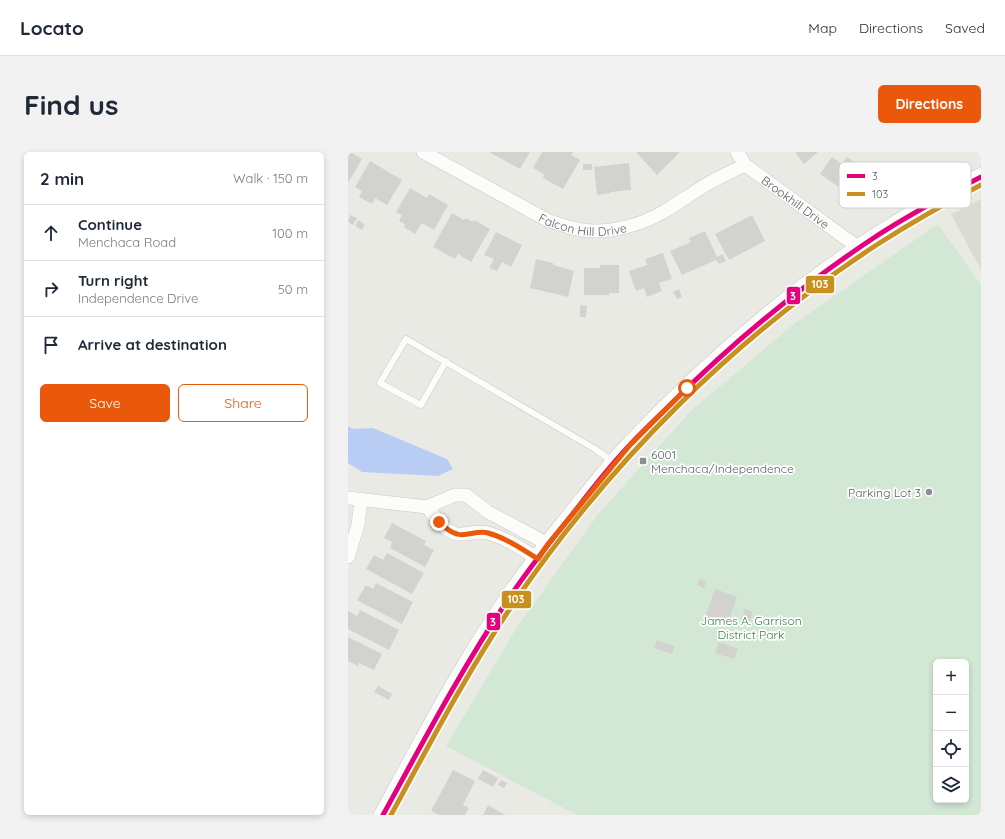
<!DOCTYPE html>
<meta charset="utf-8">
<style>
:root{--surface:#fff;--page:#f2f2f3;--text:#1f2937;--muted:#747a83;--line:#e0e1e3;--accent:#ea580c}
body{margin:0;font-family:Quicksand,sans-serif;background:var(--page);color:var(--text)}
.controls{position:absolute;right:12px;bottom:12px;display:grid;overflow:hidden;border-radius:6px;box-shadow:0 2px 6px #0003}
.controls button{width:36px;height:36px;display:grid;place-items:center;padding:0;border:0;border-bottom:1px solid var(--line);background:var(--surface);color:var(--text);font:20px sans-serif}
.stop{position:absolute;width:12px;height:12px;margin:-9px;border:3px solid #ea580c;border-radius:50%;background:#fff}
.stop.end{background:#ea580c;border-color:#fff;box-shadow:0 1px 4px #0008}
.list{margin:0;padding:0;list-style:none}
h2{display:flex;justify-content:space-between;align-items:center;height:52px;margin:0;padding:0 16px;font-size:17px}
h2 small{font-size:13px;font-weight:400;color:var(--muted)}
.list li{display:grid;grid-template-columns:26px 1fr auto;gap:12px;align-items:center;box-sizing:border-box;height:56px;padding:0 16px;border-top:1px solid var(--line)}
.list b{display:block;font-size:15px;white-space:nowrap}
.list p{margin:0;font-size:13px;white-space:nowrap;color:var(--muted)}
.list em{font-size:13px;font-style:normal;color:var(--muted)}
.actions{display:flex;gap:8px;padding:12px 16px}
.actions a{flex:1;padding:9px 0;border:1px solid var(--accent);border-radius:6px;text-align:center;font-size:14px;color:var(--accent)}
.actions .main{background:var(--accent);color:#fff}
.icon{flex:none;width:22px;height:22px;fill:none;stroke:currentColor;stroke-width:2;stroke-linecap:round;stroke-linejoin:round}
.map{position:relative;flex:none;width:633px;height:663px;overflow:hidden;border-radius:6px}
header{display:flex;align-items:center;gap:24px;box-sizing:border-box;height:56px;padding:0 20px;background:var(--surface);border-bottom:1px solid var(--line)}
header strong{font-size:19px}
nav{display:flex;gap:22px;margin-inline-start:auto;font-size:14px}
.intro{display:flex;align-items:center;justify-content:space-between;box-sizing:border-box;height:96px;padding:0 24px}
h1{margin:0;font-size:28px}
.button{padding:10px 18px;border-radius:6px;background:var(--accent);color:#fff;font-size:14px;font-weight:700}
main{display:flex;gap:24px;padding:0 24px}
aside{flex:1;background:var(--surface);border-radius:6px;box-shadow:0 2px 6px #0003}
.map>svg:first-child{display:block}
.education{fill:#dbdbd3}
.green{fill:#d3e7d5;fill-rule:evenodd}
.water{fill:#b9cdf4}
.building{fill:#d2d2cf}
.lines{fill:none;stroke-linecap:round;stroke-linejoin:round}
.service-casing{stroke:#c8c8c7;stroke-width:7}
.minor-casing{stroke:#c8c8c7;stroke-width:14}
.secondary-casing{stroke:#c6c6c6;stroke-width:19}
.service{stroke:#fcfcfb;stroke-width:6}
.minor{stroke:#fcfcfb;stroke-width:13}
.secondary{stroke:#fcfcfb;stroke-width:18}
.bus-1-casing{stroke:#fff;stroke-width:8}
.bus-2-casing{stroke:#fff;stroke-width:8}
.bus-1{stroke:#e5007d;stroke-width:5}
.bus-2{stroke:#c8901e;stroke-width:5}
.route{stroke:#ea580c;stroke-width:5}
.poi-dot{fill:#8d8e90;stroke:#fff;stroke-width:1.5}
.labels{text-anchor:middle;dominant-baseline:central;stroke-width:3.5;stroke-linejoin:round;paint-order:stroke}
.street-label{font-size:12px;fill:#5b5c63;stroke:#fff}
.poi-label{font-size:12px;fill:#5b5c63;stroke:#fff;text-anchor:start}
.park-label{font-size:12px;fill:#39834e;stroke:#fff}
.key{fill:#fff;stroke:#ceced0;stroke-width:1}
.key-label{font-size:11px;fill:#5b5c63}
.line-badge{stroke:#fff;stroke-width:1.5}
.badge-label{font-size:11px;text-anchor:middle;font-weight:bold;fill:#fff}
</style>
<header>
<strong>Locato</strong>
<nav><a>Map</a><a>Directions</a><a>Saved</a></nav>
</header>
<div class="intro"><h1>Find us</h1><a class="button">Directions</a></div>
<main>
<aside>
<h2>2 min<small>Walk · 150 m</small></h2>
<ul class="list">
<li><svg class="icon" aria-label="ahead" viewBox="0 0 24 24"><path d="M12 20V5M6 11l6-6 6 6"/></svg><div><b>Continue</b><p>Menchaca Road</p></div><em>100 m</em></li>
<li><svg class="icon" aria-label="right" viewBox="0 0 24 24"><path d="M7 20v-9h11M14 6l5 5-5 5"/></svg><div><b>Turn right</b><p>Independence Drive</p></div><em>50 m</em></li>
<li><svg class="icon" aria-label="arrive" viewBox="0 0 24 24"><path d="M6 21V4h12l-3 4 3 4H6"/></svg><div><b>Arrive at destination</b></div></li>
</ul>
<div class="actions"><a class="main">Save</a><a>Share</a></div>
</aside>
<div class="map">
<svg width="633" height="663" viewBox="0 0 633 663">
<rect width="100%" height="100%" fill="#eaeae5"/>
<path class="education" d="M633,47v71l-30,-56z"/>
<path class="green" d="M590,72l43,61v530h-404l-131,-69 71,-119 82,-114 93,-103 102,-86zM588,510h30v138h-30z"/>
<path class="water" d="M0,274l5,3 20,-1 74,31 6,10 -15,7 -76,-4 -14,-9z"/>
<path class="building" d="M0,0h2l12,7 -14,24z
M141,0h41l-10,17z
M194,0h31l-2,3 9,5 -17,29 -20,-11 1,-4 -11,-6z
M288,0h42l1,1 -22,22z
M447,0h23l-14,12z
M484,5l10,7 5,-7 12,8 -4,7 14,9 -13,18 -36,-25z
M22,9l32,19 -15,25 -12,-7 -3,6 -13,-7 3,-6 -7,-4z
M281,11l2,27 -20,2v1l-14,2 -3,-28z
M235,12h9v6h-9z
M62,36l17,10 2,-4 19,11 -14,25 -12,-7 -7,11 -11,-7 1,-3 -6,-3 3,-6 -6,-3z
M104,61l12,7 2,-2 7,4 1,-2 16,9 -19,33 -13,-8 -3,5 -22,-12z
M2,63l7,3 -4,7 -5,-3z
M404,63l13,26 -36,19 -14,-26z
M10,68l7,4 -3,6 -7,-4z
M357,79l12,26 6,-3 3,7 -7,3 -3,-4 -34,15 -12,-24 21,-9 -2,-4z
M148,80l26,13 -11,22 -9,-5 -5,9 -8,-3 5,-9 -10,-4z
M315,101l9,26 -13,4 3,8 -15,6 -3,-9 -8,3 -7,-20 18,-6 -2,-6z
M188,107l17,4v2l21,6 -6,26 -38,-9z
M252,113h19v28h-10v2h-25v-27h16z
M331,137l3,8 -5,2 -4,-7z
M232,153l7,1 -1,11h-6z
M44,371l34,18 -2,4 10,5 -9,17 -35,-19 2,-6 -8,-4z
M39,401l37,20 -12,21 -46,-25 8,-14 9,5z
M352,427l6,3 -2,6 -7,-3z
M28,431l37,19 -11,22 -45,-24 9,-15 7,4z
M367,437l22,8 -10,28 -22,-7z
M397,457l8,3 -4,11 -8,-3z
M12,458l39,20 -10,20 -41,-21v-18l9,5z
M0,485l34,17 -8,16 -15,-7 -1,3 -10,-5z
M309,488l18,6 -3,8 -18,-6z
M371,490l19,7 -4,10 -19,-6z
M30,534l14,8 -3,6 -15,-8z
M105,618l22,11 -12,24 6,3 -4,7h-26l-8,-4z
M135,618l15,8 -5,9 -15,-8z
M153,628l6,3 -3,5 -6,-3z
M140,653l12,7 6,3h-23z"/>
<g class="lines">
<g class="service-casing">
<path id="service" d="M98,209l-25,44 -41,-22 26,-44 189,110 18,13"/>
</g>
<g class="minor-casing">
<g id="minor">
<path id="s1" d="M75,0l124,68c11,4 23,8 35,10 27,4 60,-5 83,-19 13,-8 26,-17 39,-25 13,-8 27,-14 41,-21"/>
<path id="s2" d="M389,0l8,13 114,83"/>
<path d="M0,346l79,9 28,-12h11l22,17 60,32"/>
<path d="M79,355c9,11 20,29 36,27 9,-1 16,-3 25,-1 18,5 34,16 50,26"/>
<path d="M0,405l10,-32 3,-25"/>
</g>
</g>
<g class="secondary-casing">
<path id="secondary" d="M35,663c37,-68 73,-137 116,-202 25,-39 54,-75 83,-111 16,-19 31,-40 49,-58 68,-72 144,-139 227,-195 39,-27 81,-50 123,-72"/>
</g>
<use href="#service" class="service"/>
<use href="#minor" class="minor"/>
<use href="#secondary" class="secondary"/>
<g class="bus-1-casing">
<path id="bus-1" d="M35,663c40,-73 79,-147 126,-217 19,-28 40,-55 62,-82 15,-19 31,-40 48,-59 16,-19 35,-36 53,-54 61,-61 128,-116 200,-164 35,-23 72,-43 109,-62"/>
</g>
<g class="bus-2-casing">
<path id="bus-2" d="M43,663c39,-72 78,-146 124,-214 96,-140 220,-264 363,-357 33,-21 68,-41 103,-59"/>
</g>
<use href="#bus-1" class="bus-1"/>
<use href="#bus-2" class="bus-2"/>
</g>
<g class="lines">
<path class="route" d="M91,370c5,5 11,10 18,12 9,3 20,-4 31,-1 18,5 34,16 50,26l10,-15 82,-99 57,-57"/>
</g>
<g class="poi-dot">
<rect x="291" y="305" width="8" height="8" rx="2"/>
<circle cx="581" cy="340" r="4"/>
</g>
<g class="labels">
<g class="street-label">
<text stroke="none"><textPath href="#s2" startOffset="78">Brookhill Drive</textPath></text>
<text stroke="none"><textPath href="#s1" startOffset="178">Falcon Hill Drive</textPath></text>
</g>
<g class="poi-label">
<text x="303" y="302">6001<tspan x="303" dy="14">Menchaca/Independence</tspan></text>
<text x="573" y="340" text-anchor="end">Parking Lot 3</text>
</g>
<g class="park-label">
<text x="403" y="468">James A. Garrison<tspan x="403" dy="14">District Park</tspan></text>
</g>
</g>
<rect x="491" y="10" width="132" height="46" rx="6" class="key"/>
<rect x="499" y="22" width="18" height="4" fill="#e5007d"/>
<rect x="499" y="40" width="18" height="4" fill="#c8901e"/>
<g class="key-label">
<text x="524" y="28">3</text>
<text x="524" y="46">103</text>
</g>
<g class="line-badge">
<rect x="457" y="123" width="30" height="19" rx="4" fill="#c8901e"/>
<rect x="438" y="134" width="15" height="19" rx="4" fill="#e5007d"/>
<rect x="153" y="438" width="31" height="19" rx="4" fill="#c8901e"/>
<rect x="138" y="460" width="15" height="19" rx="4" fill="#e5007d"/>
</g>
<g class="badge-label">
<text x="472" y="136">103</text>
<text x="445" y="148">3</text>
<text x="168" y="451">103</text>
<text x="145" y="474">3</text>
</g>
</svg>
<div class="controls">
<button>+</button>
<button>−</button>
<button><svg class="icon" aria-label="locate" viewBox="0 0 24 24"><circle cx="12" cy="12" r="6"/><path d="M12 2v4M12 18v4M2 12h4M18 12h4"/></svg></button>
<button><svg class="icon" aria-label="layers" viewBox="0 0 24 24"><path d="M12 4l9 5-9 5-9-5zM3 14l9 5 9-5"/></svg></button>
</div>
<div class="stop" style="left:339px;top:236px"></div>
<div class="stop end" style="left:91px;top:370px"></div>
</div>
</main>
